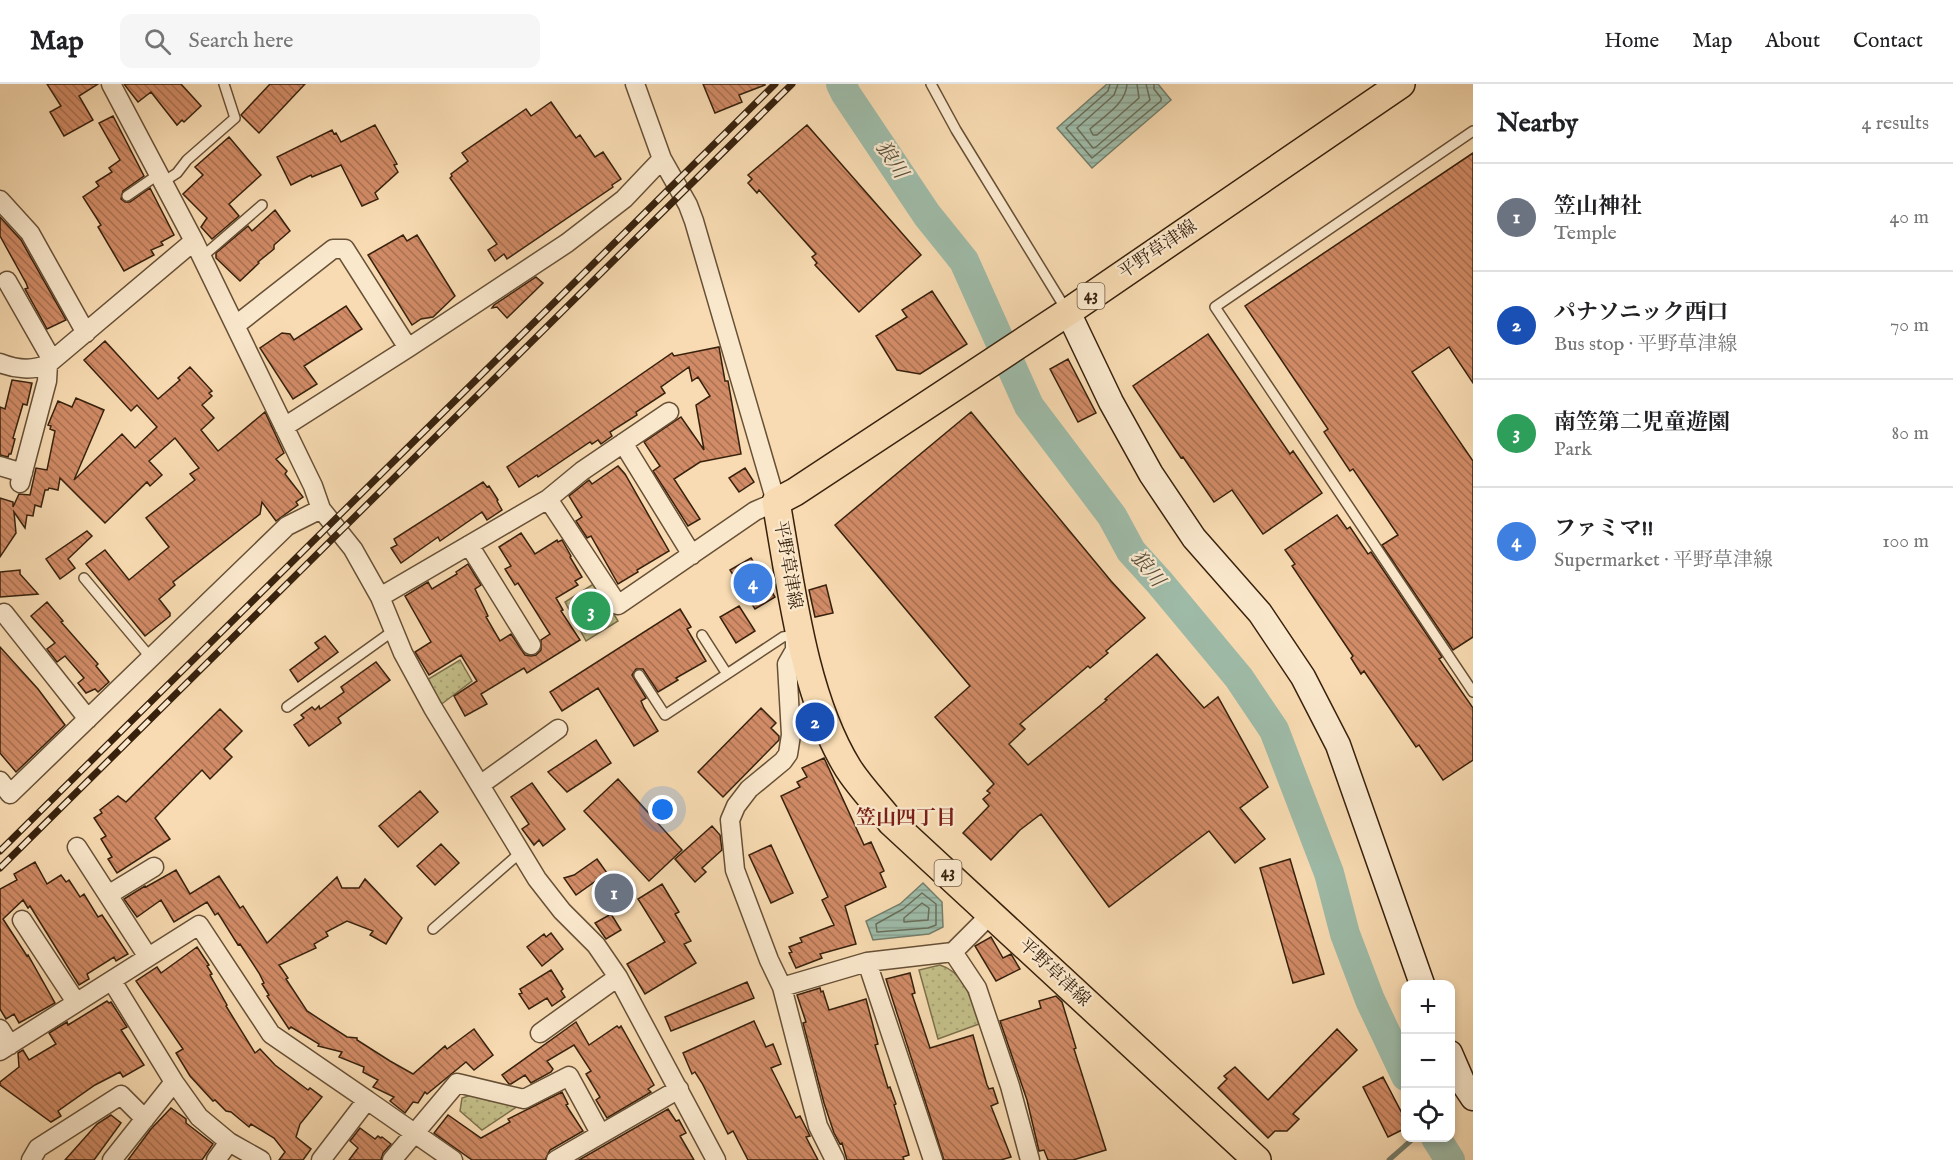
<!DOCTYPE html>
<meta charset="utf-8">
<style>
:root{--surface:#fff;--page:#f6f6f6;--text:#202124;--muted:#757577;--line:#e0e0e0;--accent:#8f2418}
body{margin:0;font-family:"IM FELL English","Noto Serif JP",serif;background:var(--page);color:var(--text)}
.controls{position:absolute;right:18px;bottom:18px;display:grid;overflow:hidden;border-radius:12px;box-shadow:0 3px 9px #0003}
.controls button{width:54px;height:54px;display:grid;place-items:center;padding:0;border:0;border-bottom:2px solid var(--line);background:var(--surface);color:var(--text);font:30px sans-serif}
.you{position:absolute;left:663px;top:726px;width:21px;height:21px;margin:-15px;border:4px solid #fff;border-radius:50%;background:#1a73e8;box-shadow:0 0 0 9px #1a73e833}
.badge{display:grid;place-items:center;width:39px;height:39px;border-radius:50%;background:var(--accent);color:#fff;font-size:20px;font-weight:700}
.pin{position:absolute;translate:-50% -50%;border:3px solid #fff;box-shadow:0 2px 6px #0006}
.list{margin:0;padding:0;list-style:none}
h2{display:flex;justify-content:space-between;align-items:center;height:78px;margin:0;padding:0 24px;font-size:26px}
h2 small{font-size:20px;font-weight:400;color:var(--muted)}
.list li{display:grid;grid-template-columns:39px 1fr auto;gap:18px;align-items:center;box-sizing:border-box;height:108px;padding:0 24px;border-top:2px solid var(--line)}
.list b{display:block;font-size:22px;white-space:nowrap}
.list p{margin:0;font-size:20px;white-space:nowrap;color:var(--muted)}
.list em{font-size:20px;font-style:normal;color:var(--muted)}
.icon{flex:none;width:33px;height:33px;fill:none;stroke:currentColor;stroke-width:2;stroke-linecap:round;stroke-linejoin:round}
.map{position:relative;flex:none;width:1473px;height:1076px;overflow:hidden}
header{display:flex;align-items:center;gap:36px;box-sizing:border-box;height:84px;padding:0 30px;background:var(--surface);border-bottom:2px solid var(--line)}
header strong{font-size:28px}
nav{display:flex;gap:33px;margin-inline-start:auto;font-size:21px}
.search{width:420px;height:54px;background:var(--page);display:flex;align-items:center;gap:15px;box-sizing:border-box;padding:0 21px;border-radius:12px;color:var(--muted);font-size:22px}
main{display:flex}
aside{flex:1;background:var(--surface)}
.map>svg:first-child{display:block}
.park{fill:url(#park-dots);stroke:#7d704a;stroke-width:1.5}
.water{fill:url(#water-rules);stroke:#757d6a;stroke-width:1.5}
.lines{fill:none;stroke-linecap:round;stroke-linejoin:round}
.shore{stroke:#6a6e5a;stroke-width:1.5}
.stream{stroke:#757d6a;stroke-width:5}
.river{stroke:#9ebba8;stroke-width:30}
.building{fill:url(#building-back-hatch);stroke:#37210d;stroke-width:1.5}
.lane-casing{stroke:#675036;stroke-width:12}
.street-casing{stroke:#675036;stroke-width:21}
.secondary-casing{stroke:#37210d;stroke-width:27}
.primary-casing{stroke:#37210d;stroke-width:30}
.lane{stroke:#fae8cd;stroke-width:9}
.street{stroke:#fae8cd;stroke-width:18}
.secondary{stroke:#fae8cd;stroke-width:24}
.primary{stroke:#f8dbb2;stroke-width:27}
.rail-casing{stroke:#37210d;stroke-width:7}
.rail{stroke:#fae8cd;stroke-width:4.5;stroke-dasharray:14;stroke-linecap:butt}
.labels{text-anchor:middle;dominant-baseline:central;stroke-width:4.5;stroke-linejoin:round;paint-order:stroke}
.shield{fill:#fae8cd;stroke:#725d47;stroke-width:1.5}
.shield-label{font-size:16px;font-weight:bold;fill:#37210d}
.street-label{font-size:18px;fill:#37210d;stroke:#fae8cd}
.water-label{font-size:20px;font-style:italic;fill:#564f3c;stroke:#fae8cd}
.neighbourhood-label{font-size:20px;font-weight:bold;fill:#7a1f14;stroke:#fae8cd}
</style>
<header>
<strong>Map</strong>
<div class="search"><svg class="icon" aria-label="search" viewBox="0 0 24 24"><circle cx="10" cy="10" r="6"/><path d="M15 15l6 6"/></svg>Search here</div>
<nav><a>Home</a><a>Map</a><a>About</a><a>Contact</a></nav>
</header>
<main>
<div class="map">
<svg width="1473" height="1076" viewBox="0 0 1473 1076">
<defs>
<pattern id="park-dots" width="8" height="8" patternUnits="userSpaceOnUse" patternTransform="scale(1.5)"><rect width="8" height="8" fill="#c3be88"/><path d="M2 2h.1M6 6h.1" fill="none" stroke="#a8a374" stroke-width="1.8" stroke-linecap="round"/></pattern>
<pattern id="water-rules" width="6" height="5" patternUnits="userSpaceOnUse" patternTransform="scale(1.5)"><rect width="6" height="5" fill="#9ebba8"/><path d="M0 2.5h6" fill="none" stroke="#89a08f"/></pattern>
<pattern id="building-back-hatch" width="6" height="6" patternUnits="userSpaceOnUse" patternTransform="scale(1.5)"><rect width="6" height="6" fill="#d18b66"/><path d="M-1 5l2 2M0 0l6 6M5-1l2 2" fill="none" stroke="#aa7152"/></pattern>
</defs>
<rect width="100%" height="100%" fill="#f8dbb2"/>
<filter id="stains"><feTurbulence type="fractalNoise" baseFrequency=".00333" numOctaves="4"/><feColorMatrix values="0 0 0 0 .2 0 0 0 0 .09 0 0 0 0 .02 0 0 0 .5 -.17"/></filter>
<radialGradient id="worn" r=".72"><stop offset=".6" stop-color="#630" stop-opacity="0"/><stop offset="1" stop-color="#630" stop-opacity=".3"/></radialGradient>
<path class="park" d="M595,499l23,38 -32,20 -21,-39z
M460,576l12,21 -33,25 -14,-25z
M940,881c26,8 32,36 39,59l-41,15 -19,-69z
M471,1011l47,11 -36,24 -22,-19 2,-13z"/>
<path class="water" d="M1107,0h51l13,16 -79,68 -35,-40z
M923,799l19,19 1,25 -14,7 -56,6 -7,-19 34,-17z"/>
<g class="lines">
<path class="shore" d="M1110,0l-2,7 -42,37 26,30 69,-57v-3l-7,-9v-5
M1118,0l-4,11 -37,33 16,20 3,-1 54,-47 -4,-16
M1127,0c-1,20 -23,32 -37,45l3,6h4l42,-37 -2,-14
M922,809l14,11v21l-8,3 -51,4 -1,-8 27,-15z
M922,819l7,5 -1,12 -24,2v-4z"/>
<path class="stream" d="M1389,1076l25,-22"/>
<path class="river" d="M841,0l5,10 81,121 37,46 65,145 83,110 19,35 29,32 79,95 35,52 55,143 16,61 25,66 36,76
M1436,1054l14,22"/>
</g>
<path class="building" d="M47,0h51l-19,12 14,24 -29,16 -14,-24 11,-6z
M124,0h57l20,22 -17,16 -2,-2 -5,5 -26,-33 -13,10z
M270,0h35l-46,49 -18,-18z
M703,0h62v1l-26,10 3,7 -27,11z
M551,18l25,36 4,-3 15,22 8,-5 18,27 -9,6 1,2 -106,72 -3,-5 -9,7 -7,-11 9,-6 -47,-66 2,-2 -1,-2 17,-13 -6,-8 64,-44 5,7z
M113,32l31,60 -21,15 -2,8 4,3h5l20,-14 24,47 -13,7 2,3 -12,5 3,5 -30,16 -26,-44 3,-2 -18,-28 16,-11 -3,-4 16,-10 -3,-4 11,-8 -21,-37z
M375,41l22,39 -3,1 4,7 -23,21 3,6 -16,7 -21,-41 -29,12 -1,-2 -20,10 -14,-28 55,-27 2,4 2,-1 5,9z
M807,41l114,130 -62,57 -44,-47 2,-2 -5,-6 4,-3 -57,-64 -2,3 -9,-10 4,-4 -4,-4z
M229,53l32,38 -32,29 10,12 -27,23 -11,-12 6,-9 -24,-24 20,-19 -8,-8z
M1473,69v230l-24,-36 -37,25 61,89v176l-20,13 -71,-105 16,-10 -45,-66 -3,2 -26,-39 4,-3 -83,-123z
M275,126l15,21 -16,14v4l-16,13 1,1 -19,18 -24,-23v-5l32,-27 4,5z
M0,133l21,23 45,80 -19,9 -22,-40 3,-1 -2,-5 -26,-47z
M403,151l4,6 10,-6 38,61 -22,21 -12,2 -9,6 -44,-70z
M536,193l7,6 -36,35 -10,-11 -5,1 2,-3z
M932,207l35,53 -47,30 -23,-4 -21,-34 31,-19 -5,-7z
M346,222l16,23 -58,37 13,18 -24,15 -33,-51 22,-15 8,1 4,6z
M1208,250l82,120 3,-3 29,42 -59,41 -31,-44 -18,12 -31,-45 -2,1 -48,-72z
M105,257l53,58 22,-19 -2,-2 12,-11 22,24 -3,2 3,3 -10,9 12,13 -13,12 17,21 47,-39 19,41 -8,6 11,12 -2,3 18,23 -7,5 2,3 -22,16 -14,-19 -2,12 -87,68 2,3 -16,14 11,14v3l-25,20 -59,-72 19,-14 24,30 40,-33 -23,-29 49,-38 -5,-6 9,-6 -24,-30 -26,23 13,14 -12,11 -3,-4 -42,41 -45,-45 -2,12 -9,-2 -1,2h-3l-4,17 -6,-2 -2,11 -6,-1 -2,13 -11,-16 2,21 -16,24v-59l13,4v5l6,-13 11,1 6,-27 11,2 8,-39 -5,-2 1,-3 -3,-1 10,-24 14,6 4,-9 28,12 -30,70 48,-46 13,14 22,-21 -20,-22 -6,6 -47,-51z
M719,263l6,34h3l13,73 -41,8 -26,17 26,40 -12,7 -35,-55 7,-5 -16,-24 37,-25 23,33 -8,-45 14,-9 -12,-19 -6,4 -3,-14 -28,20 4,6 -29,19 1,3 -27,17 2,4 -11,8 -3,-4 -6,4 -2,-2 -52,35 -1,-2 -18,12 -12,-20 165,-114 2,3z
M1068,275l28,54 -18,9 -28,-53z
M12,296l20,3 -5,22 -4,-1 -10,34 2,1 -4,15h-2l-1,3 -8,-2v-48l5,2z
M971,328l140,169 34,37 -39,33 2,2 -18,15 -2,-2 -68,58 5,5 -16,15 19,21 79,-65 -2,-1 52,-45 47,54 14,-11 50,90 -28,21 25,31 -30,24 -26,-32 -100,76 -68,-93 -21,16 -29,30 -28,-27 26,-27 -6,-7 7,-6 -3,-2 7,-7 -59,-67 35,-31 -135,-161z
M618,382l7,8 44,77 -32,19 1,2 -20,12 -27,-48 -4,2 -11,-17 6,-4 -13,-21 20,-16 3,4z
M745,384l9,14 -15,10 -10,-14z
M483,398l4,5 2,-1 9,14 -1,1 5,9 -15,10 -5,-8 -42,29 -2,-4 -37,26 -10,-15 6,-3 -3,-6z
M1337,431l10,14 3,-2 18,27 3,-2 71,105 -3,2 34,49v52l-30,20 -24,-35 -3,2 -52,-76 -3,3 -10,-16 2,-2 -61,-90 3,-2 -10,-14z
M87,447l5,5 -24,23 7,9 -15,11 -14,-20z
M521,449l14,21 22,-14 1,2 4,-2 5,9 4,7 -1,1 12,20 -7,4 3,4 -22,13 7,12 -2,1 19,29 -53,33 -3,-5 -43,26 6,10 -22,12 -11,-20 23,-15 -16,-26 -32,20 -14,-23 16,-10 -26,-46 23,-14 4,7 25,-15 -1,-2 12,-8 13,21 -6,4 13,27 -2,1 14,24 11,-7 14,21 6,1 5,-1 5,-5v-10l9,-6 -32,-51 -3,2 -10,-16 6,-3 -12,-19z
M751,474l24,39 -20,12 -25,-39z
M20,486v4l18,20 -38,3v-25z
M826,501l7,28 -18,4 -6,-27z
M47,518l16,19 -2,1 37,42 -2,2 13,16 -11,10 -3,-3 -9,4 -8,-10 6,-5 -19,-22 -8,6 -10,-13 8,-6 -24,-27z
M739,522l16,25 -19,12 -16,-26z
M680,525l11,18 -4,2 19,32 -30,17 2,2 -20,12 -15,-23h-7l-4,6 14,23 -5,3 3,7 14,23 -24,15 -36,-58 -36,23 -12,-19z
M325,552l13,16 -40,30 -8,-12 29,-22 -4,-5z
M0,563l38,42 27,36 -49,47 -16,-19z
M376,578l14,18 -52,38 3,5 -32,23 -15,-21 10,-7 -3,-3 11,-8 3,3 4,-4 1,3 24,-17 -3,-5z
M761,624l15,15 -5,5 8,8v4l-56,57 -25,-25z
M220,625l22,22 -18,18 8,8 -22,22 -8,-9 -47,48 15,21 -53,34 -9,-14 4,-2 -11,-18 5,-3 -12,-18 8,-5 -2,-3 18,-14 8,6z
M596,656l15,23 -44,29 -19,-20z
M824,674l40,87 7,-3 13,29 -4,2 6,14 -41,19 11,38 -36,10 2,4 -26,10 -7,-15 3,-1 -3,-5 13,-5 -2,-4 34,-13 -12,-25 6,-3 -47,-101 19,-9 -3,-5 10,-5 -5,-9z
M618,695l64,71 -33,31 -65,-70z
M532,699l33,46 -22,17 -4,-6 -5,5 -12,-16 7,-5 -18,-27z
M420,707l18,21 -40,35 -19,-21z
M712,742l8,9 2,15 -20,18 4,4 -11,10 -20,-23z
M441,760l18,19 -24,22 -18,-19z
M771,761l22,48 -22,10 -22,-48z
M597,775l10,14 -31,22 -12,-17 10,-3z
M1290,775l34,115 -31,9 -33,-115z
M35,778l12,22 14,-9 5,7 3,-2 11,17 4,-3 14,23 4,-2 26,39 -12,7 -2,-4 -27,17 2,5 -10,6 -49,-79 -2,2 -5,-8 -20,19 24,37 1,-1 27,48 -36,20 -5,-9 -8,5 -6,-10v-120l17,-9 -3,-6z
M176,786l14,24 29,-18 21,32 3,-2 24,37 70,-66 5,11h17l6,-9 37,39 -16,26 -16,-9 3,-4 -26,-10 -21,11 2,4 -14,8 2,4 -37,17 9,13 -2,1 21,32 40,26 10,1v2l33,21 23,13 32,-28 2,3 27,-20 19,26 -19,15 -8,-8 -39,32 -2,-2 -7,11 -5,-1 -8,11 -15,-12 4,-4 -21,-10 5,-7 -15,-8 1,-5 -25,-10 3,-5 -24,-6 1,-2 -28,-17 -2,2 -22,-33 2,-1 -7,-11 2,-1 -5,-10 -19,-29 -2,1 -20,-32 -3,2 -8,-13 -33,20 -13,-22 -24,17 -13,-18 21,-13 1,1z
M662,800l17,28 -4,2 16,27 -7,3 12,19 -51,31 -18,-30 38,-22 -27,-43z
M611,830l10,16 -15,9 -11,-16z
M551,849l12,16 -21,17 -15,-19 17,-13 2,3z
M991,853l12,21 8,-4 9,15 -24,12 -21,-35z
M197,863l12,18 -2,1 5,8 -2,1 17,30 -1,1 29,47 5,-4 15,16 33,25 2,-2 12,9 -22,27 -4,13 15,12 -8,11h-24l6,-8 -11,-14 -23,-14 -2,3 -18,-15 -5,-1 -11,-11 -2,1 -23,-25 -14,-23 7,-4 -47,-68 21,-14 4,6z
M551,886l12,19 -2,2 4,6 -13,9 -5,-8 -18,11 -10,-15 3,-1 -2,-4z
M910,889l5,20 -3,1 18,54 43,-13 14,50 2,4 4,-1 5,15 -7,3 20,51 -10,3h-57l-58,-181z
M747,898l7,16 -83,33 -6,-14z
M820,904l1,4 2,-1 6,19 37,-11 12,45 -3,1 13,43 2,-1 6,17 -2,1 14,46 1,4 -6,2 1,3h-57l-5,-17 -2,1 -6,-11 -10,-30 -21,-80 3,-1 -9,-27z
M1056,912l6,6 14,46 -2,1 32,101 -33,10h-25l-4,-10 -5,1 -12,-51 -27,-79 41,-13 -2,-7z
M107,917l2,2 2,-1 16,25 -6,3 23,35 -21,12 -3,-5 -25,13 -37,26 3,5 -10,6 -51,-37v-3l19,-15 -1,-14 5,-3 6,10 27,-16 -7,-11 18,-11 1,3z
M754,937l12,26 7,-3 8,20 -10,4 25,50 4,-2 10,20 -4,1 12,23h-70l-15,-29 -5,3 -26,-51 -7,-11 -3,2 -9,-21z
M576,938l13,23 28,-19 2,2 2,-2 33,59 -6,4 3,3 -44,26 -11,-18 4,-3 -14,-23 5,-3 -17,-26 -27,16 6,8 -2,3 -20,11 -6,-8 -14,9h-2l-7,-9z
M1337,945l20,21 -64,64 6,5 -12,12h-12l-7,7 -50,-50 9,-9 -3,-3 11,-9 33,33z
M1383,993l23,44v7l-18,9 -25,-50z
M562,1008l6,12 -2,1 17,26 -33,19 -5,10h-73l-38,-27 14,-18 33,23 29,-16 -2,-3z
M171,1024l15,11v4l27,21 -11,16h-74l23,-31z
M668,1025l8,12 3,-1 7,13 -6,3 14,24h-115z
M111,1031l10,8 -27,37h-29l32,-36z
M360,1044l15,11 3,-3 3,2 1,-1 9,7 -8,9 -2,7h-32l9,-12 -8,-7z"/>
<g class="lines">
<g class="lane-casing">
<path id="lane" d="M931,0l25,46 111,181
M1473,47l-258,176 258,385
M163,98l14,-9 10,-13 48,-42 -11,-34
M127,112l32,-22
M202,173l60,-52
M84,494l67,80
M702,551l25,39
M639,591l26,40 118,-78 11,-2
M287,623l106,-76
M433,845l88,-77"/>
</g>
<g class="street-casing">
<path id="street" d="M111,0l83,157 119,245 8,23 32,40 27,48 23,56 30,55 104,171 25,32 34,34 22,32 98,183
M0,116l30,33 56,100
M7,197l45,79
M236,241l97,-76h12l63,99
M0,279c15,6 33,8 48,1l146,-123
M284,343l124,-79 159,-105 57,-44 38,-40
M623,359l69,112
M0,382l23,7
M20,399l27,-102 1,-17
M548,415l70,106 137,-94 21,-9 -82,-281 -6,-16 -26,-46 -27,-75
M469,461l62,100
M380,513l168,-98 34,-28 87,-59
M4,529l84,106
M0,697l10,13 277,-268 34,-17
M480,701l78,-56
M77,763l71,110
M108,811l46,-28
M22,836l54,82
M953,868l24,36 33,98 20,74
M867,878l66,198
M112,897l62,101 25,35 30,25 32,18
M782,903l-13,-27 -34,-90 -5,-50 6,-14 13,-17 34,-28 5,-7 3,-19 -4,-71 8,-14v-17
M0,945l10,16
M540,949l78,-56
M0,967l199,-126 72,109 96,66
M31,1076l7,-12 83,-53 24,24
M112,1076l62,-78
M216,1076l13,-18
M321,1076l46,-60 86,60
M392,1076l65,-77 67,16 45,-23 31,57
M556,1076l123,-71
M835,1076l-17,-34 -36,-139 85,-25 86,-10 38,-38"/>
</g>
<g class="secondary-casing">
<path id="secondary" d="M1068,228l43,90 40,72 43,64 66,75 43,64 35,68 84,239
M1450,969l13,30 10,15"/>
</g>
<g class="primary-casing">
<path id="primary" d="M1257,1076l-366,-338c-14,-18 -31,-35 -43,-54 -45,-73 -57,-183 -72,-266l19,-10 273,-180 333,-228"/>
</g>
<use href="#lane" class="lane"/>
<use href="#street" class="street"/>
<use href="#secondary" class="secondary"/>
<use href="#primary" class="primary"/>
<g class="rail-casing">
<path id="rail" d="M0,767l775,-767
M0,784l792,-784"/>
</g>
<use href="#rail" class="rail"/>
</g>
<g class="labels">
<g class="shield">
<rect x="1077.5" y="199" width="27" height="26" rx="4.5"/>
<rect x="934.5" y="776" width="27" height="26" rx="4.5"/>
</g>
<g class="shield-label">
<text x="1091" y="212">43</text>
<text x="948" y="789">43</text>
</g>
<g class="street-label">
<text transform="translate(1158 166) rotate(-34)">平野草津線</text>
<text transform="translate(787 481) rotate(80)">平野草津線</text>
<text transform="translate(1054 889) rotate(43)">平野草津線</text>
</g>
<g class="water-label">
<text transform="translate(891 76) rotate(57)">狼川</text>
<text transform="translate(1147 485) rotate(51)">狼川</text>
</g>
<g class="neighbourhood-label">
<text x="906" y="734">笠山四丁目</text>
</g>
</g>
<rect width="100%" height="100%" filter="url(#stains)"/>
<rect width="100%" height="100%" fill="url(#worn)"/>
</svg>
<div class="controls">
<button>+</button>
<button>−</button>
<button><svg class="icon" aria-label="locate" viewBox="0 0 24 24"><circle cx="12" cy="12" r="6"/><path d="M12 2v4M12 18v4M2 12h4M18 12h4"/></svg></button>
</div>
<div class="you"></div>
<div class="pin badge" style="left:614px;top:809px;background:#6b7280">1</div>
<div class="pin badge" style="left:815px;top:638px;background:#1a4fb4">2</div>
<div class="pin badge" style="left:591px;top:527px;background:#2e9e5b">3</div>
<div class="pin badge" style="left:753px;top:499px;background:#3f7fe0">4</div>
</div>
<aside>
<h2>Nearby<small>4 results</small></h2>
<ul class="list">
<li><span class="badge" style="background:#6b7280">1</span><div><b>笠山神社</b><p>Temple</p></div><em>40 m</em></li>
<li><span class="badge" style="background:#1a4fb4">2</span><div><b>パナソニック西口</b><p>Bus stop · 平野草津線</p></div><em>70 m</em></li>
<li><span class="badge" style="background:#2e9e5b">3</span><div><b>南笠第二児童遊園</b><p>Park</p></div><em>80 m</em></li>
<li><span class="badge" style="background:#3f7fe0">4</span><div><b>ファミマ!!</b><p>Supermarket · 平野草津線</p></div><em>100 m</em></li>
</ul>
</aside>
</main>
